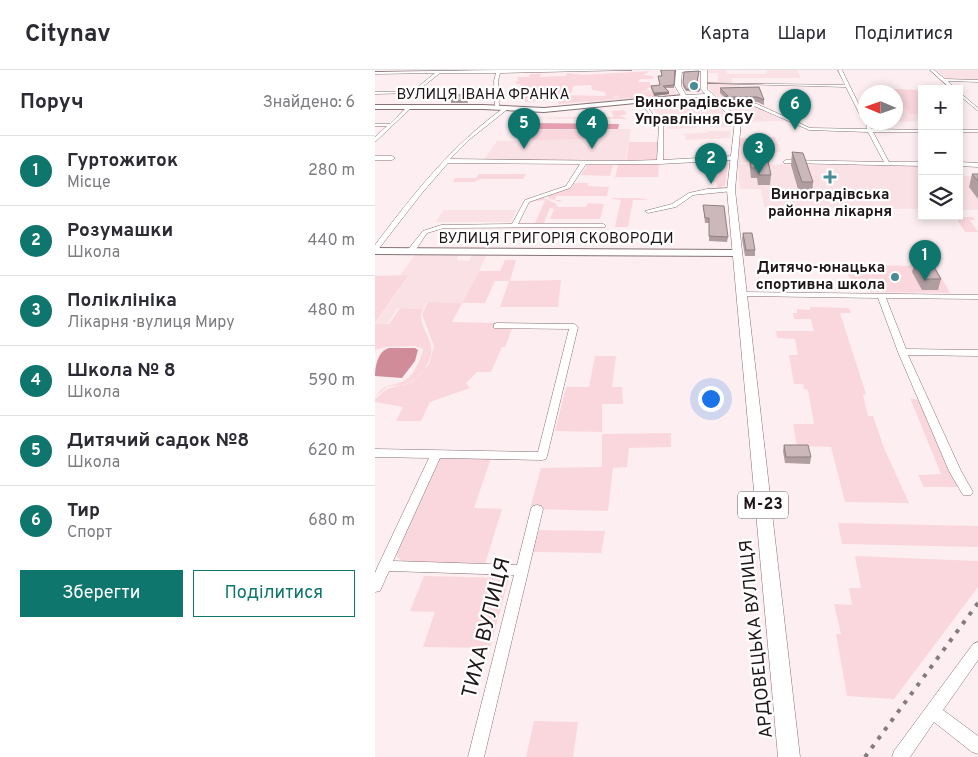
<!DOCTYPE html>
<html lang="uk">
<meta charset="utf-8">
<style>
:root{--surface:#fff;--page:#f7f7f7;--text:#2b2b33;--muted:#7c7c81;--line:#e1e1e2;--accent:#0f766e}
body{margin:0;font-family:Overpass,sans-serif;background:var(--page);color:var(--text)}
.controls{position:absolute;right:15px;top:15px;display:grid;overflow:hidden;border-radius:0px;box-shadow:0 2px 8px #0003}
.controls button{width:45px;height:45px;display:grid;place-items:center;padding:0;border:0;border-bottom:1px solid var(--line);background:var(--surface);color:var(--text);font:25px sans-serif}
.compass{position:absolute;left:483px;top:15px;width:45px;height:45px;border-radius:50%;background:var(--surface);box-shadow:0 2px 8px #0003;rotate:272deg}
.you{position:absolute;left:335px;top:328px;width:18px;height:18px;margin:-12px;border:4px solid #fff;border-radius:50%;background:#1a73e8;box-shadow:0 0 0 8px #1a73e833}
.badge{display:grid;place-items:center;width:32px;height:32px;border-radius:50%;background:var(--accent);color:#fff;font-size:16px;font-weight:700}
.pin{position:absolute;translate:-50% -41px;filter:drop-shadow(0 1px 2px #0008)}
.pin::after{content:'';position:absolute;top:26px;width:18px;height:15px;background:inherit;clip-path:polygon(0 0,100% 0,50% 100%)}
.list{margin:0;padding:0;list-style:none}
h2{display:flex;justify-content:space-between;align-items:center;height:65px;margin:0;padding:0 20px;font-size:21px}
h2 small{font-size:16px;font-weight:400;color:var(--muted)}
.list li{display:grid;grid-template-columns:32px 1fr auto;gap:15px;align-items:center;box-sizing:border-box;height:70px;padding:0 20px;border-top:1px solid var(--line)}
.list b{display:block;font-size:19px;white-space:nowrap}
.list p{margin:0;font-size:16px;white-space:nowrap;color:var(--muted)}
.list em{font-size:16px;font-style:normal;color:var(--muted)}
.actions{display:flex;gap:10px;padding:15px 20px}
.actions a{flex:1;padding:11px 0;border:1px solid var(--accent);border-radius:0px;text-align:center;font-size:18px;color:var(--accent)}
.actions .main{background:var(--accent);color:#fff}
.icon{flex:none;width:28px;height:28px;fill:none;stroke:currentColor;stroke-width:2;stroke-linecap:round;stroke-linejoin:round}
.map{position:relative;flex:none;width:603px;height:687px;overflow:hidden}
header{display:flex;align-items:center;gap:30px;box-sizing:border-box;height:70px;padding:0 25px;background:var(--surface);border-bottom:1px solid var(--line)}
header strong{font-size:24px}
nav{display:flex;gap:28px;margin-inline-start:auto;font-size:18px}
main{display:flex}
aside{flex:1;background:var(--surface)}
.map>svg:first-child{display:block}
.built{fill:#fae1e5}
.green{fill:#fad7dd;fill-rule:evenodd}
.forest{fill:#e69fae}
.water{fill:#d18c9a}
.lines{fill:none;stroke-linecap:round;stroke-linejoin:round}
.minor-casing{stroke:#877376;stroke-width:1}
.major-casing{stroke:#877376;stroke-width:2}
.highway-casing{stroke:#877376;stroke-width:1}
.minor{fill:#fff;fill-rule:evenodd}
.major{fill:#fff;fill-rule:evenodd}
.highway{fill:#fff;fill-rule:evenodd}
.rail{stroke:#857a7c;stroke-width:4;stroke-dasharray:4 7;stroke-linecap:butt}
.wall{fill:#af9da0}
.shaded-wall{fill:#8f8082}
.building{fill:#ccb7ba;stroke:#8f8082}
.poi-dot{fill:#468c97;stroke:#fff;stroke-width:2}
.labels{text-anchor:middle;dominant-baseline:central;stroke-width:4.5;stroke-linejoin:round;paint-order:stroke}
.far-street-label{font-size:15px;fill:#1e1618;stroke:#fff}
.far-poi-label{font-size:15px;font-weight:bold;fill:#1e1618;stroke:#fff}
.shield{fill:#fff;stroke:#625c5d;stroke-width:1}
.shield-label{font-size:16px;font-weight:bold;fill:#1e1618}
.street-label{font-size:18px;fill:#1e1618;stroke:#fff}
.near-street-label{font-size:21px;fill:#1e1618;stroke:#fff}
</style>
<header>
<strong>Citynav</strong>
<nav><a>Карта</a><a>Шари</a><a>Поділитися</a></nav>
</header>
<main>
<aside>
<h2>Поруч<small>Знайдено: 6</small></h2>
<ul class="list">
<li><span class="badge">1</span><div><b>Гуртожиток</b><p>Місце</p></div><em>280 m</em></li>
<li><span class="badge">2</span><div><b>Розумашки</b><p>Школа</p></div><em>440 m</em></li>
<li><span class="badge">3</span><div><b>Поліклініка</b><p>Лікарня · вулиця Миру</p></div><em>480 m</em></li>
<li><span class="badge">4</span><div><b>Школа № 8</b><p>Школа</p></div><em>590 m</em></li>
<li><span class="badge">5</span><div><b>Дитячий садок №8</b><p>Школа</p></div><em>620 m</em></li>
<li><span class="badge">6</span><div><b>Тир</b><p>Спорт</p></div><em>680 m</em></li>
</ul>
<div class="actions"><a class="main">Зберегти</a><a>Поділитися</a></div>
</aside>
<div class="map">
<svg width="603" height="687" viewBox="0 0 603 687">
<rect width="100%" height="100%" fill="#fdeff1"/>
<path class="built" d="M333,0h19v4h40v-4h30l4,8h-69v4h-14v-9h-10z
M561,0h42v10l-31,-1z
M333,14h32v8l12,10 -27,2 -15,-14z
M300,19l2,7 -36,4 -5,-5 1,-2h-6l6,7 -48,4 -6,-7 23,-1 1,-4z
M332,27l21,19 4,11 -36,-1v2l-28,1 -2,-7 31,-2 -35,-1 -15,-17z
M521,33l6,1 8,10h12v7l-26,1v-15l2,-1z
M379,36l30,15 -42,1v-3l-13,-12z
M153,59h103l-6,33 -142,-1 14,-20h24z
M334,61h22l-1,7 -45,2 1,-3 -4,-3 27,-2z
M364,76h40l2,6 -13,1 2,10h-32z
M363,94l184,2v43l-158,-2 -3,-18h-21z
M584,106h13l6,3v31h-19z
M69,140h72l-5,12h-76z
M40,185h44l-3,5 13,1 3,-6h15l-25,48 -35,-1 -4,7 -25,-1 -11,16h-12l34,-48 -9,-1z"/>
<path class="green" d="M275,1l-7,4 10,1 1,3h-14l-2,3h11l2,3h7l1,2 -12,1 2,2 -8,1 1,2 18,-1 -1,4 -19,3 -8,-5 5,4 -7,1 -2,-2 -9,2 -1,-4 -5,1 1,3 -55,5 -2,-6h-7v3l-25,1 -1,-3h-4l3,-4 -3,-1v-5l20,-2 -21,1 2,-4h-5l-1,-2 4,-1 -2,-4h12l1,-3h11l-1,3 26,-1 1,-3 16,2zM216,15l1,5 13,2 1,4 -46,-1v-2h12l1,-7z
M495,18l52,2v4l-4,1 4,3v16h-12l-14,-17 -1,-5 -22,-1z
M249,40l3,4 -8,2 9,3 -110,-1 74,-1 -1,-5h14l1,5h8l-3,-6z
M156,60h69l-2,9 -73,1z
M379,66l21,1 4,9h-40l1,-8h13z
M254,72h30l-2,19 -31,1z
M336,90l9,7 6,7 -4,-7 -10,-7h16v2l-9,-2 1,3h8l-3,23h-4l3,2h-7l-2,-12v6h-3l-1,-8 4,-1 -1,-7h-5l-1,-4 -13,1v-2z
M284,92l-1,15h-43l3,-13z
M212,95h26l-3,11 -29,-1z
M104,104h47l-3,5h-43l-6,3h-21l2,-4h21z
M199,113h14v3l21,1 -2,9h-51l-1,4h6l-1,2 -12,-4 1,-4 23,-7z
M166,127l14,6 3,4h28l2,-4 16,1 -4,15h-50l4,-10 -4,-1 -6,15h-9l10,-23 -17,2z
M237,128h26l10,2h-15l-5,27h-13l6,-27 -9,-1z
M567,147h31l2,3h-5l8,12h-13l-8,-13h-13z
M130,190h11l-6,21 51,-1 -3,27h-58l9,-26h-14l-10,22h-23l-10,19 43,1 -2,6h19l-7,18h-3l-11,25h-14l-11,11 4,5 -40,14 -9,19h-25l7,-14 -28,-5v-3l12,-10 25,-7 17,-18 5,-18 -12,-32 6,-12 34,1 17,-32h21z
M470,195l90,1 15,27 -80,-1 -4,-8h-14z
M34,205l-34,48v-47z
M435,237l39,1 2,5h-11l26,81 -3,1 5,21h5l11,32 25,55 -64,-1 -14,-55 -34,-1 -4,-22h21l-6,-34 -4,-1 -1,-5h-9l-5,-29h9l-3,-16 -18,-1 -1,-7h38l-3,-12h-17l-1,-6h4v-4l13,1z
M25,238l23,1c-7,11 6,25 8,37 3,14 -12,33 -24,38 -7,2 -14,1 -20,3 -4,3 -8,7 -12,10 10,-13 12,-10 27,-15 11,-4 19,-23 21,-33l-8,-3 -30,1 -10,3v-26h14z
M220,286h21l-4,31h10l1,17h-21v28l-47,-1 11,-44h23z
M535,328l9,2 40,87h-35l-6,-12 23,-1z
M296,363v14l-42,1 -2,19 -14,1 -5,43 -78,-2 11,-41 61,-1v-33z
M66,387l50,1 -17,50 28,1 -17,55 -81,-2 -7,-5v-5l41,-93z
M463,453l140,3v21l-136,-3z
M164,460l66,1 -4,22 -68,-1z
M480,486l123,5v26l-84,112 -47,-3 -11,-62h5l-7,-30 18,1 -3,-17h12z
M49,506l85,2 -19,70 -67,-1 12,-35 -25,-1z
M159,651l44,1 -5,35h-47z"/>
<path class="forest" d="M156,53l88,1 -1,5h-90z"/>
<path class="water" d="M14,278h26l3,2 -3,11 -13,17 -27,-2c0,-10 3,-25 14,-28z"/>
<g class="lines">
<g class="minor-casing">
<path id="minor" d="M122,0h135l-132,3 -2,8 1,27 -2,1 -2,-1 -1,-27 2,-8h-56l-25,20 -40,1v-2l38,-1 22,-18 -60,1v-2z
M303,0h27l1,1 -27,1 -2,-1z
M463,0h4l23,47v5l-2,-1 -17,-34 -145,-4 144,2z
M555,0h4l11,9 33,1v2l-30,-1 8,8h-5z
M584,22l19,16v3l-19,-16z
M266,30l22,26v34l70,-4 3,2 -3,2 -73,4h-74l-16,24 -41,14 -11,22h85l2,1v2l-161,1 -17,5 -14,21h-6l-1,-2 17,-21 18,-6 71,-1 13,-24 41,-14 14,-22 -132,-1 -26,30 -45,58 -2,1v-7c39,-52 77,-100 130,-138l4,1 -39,31 -20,20 175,2 32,-1 2,-34 -20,-25z
M347,34h35l53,24 57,1 -1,-3 2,-1 4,4 50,1v2h-49l16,30h33v4l-138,-3 -1,-1 3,-2 98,2 -16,-30 -59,-2 -55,-24h-34z
M33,36l4,1 -37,35v-5l12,-11h-12v-2h15z
M584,60h19v2h-19z
M0,86h17l3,2 -3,2h-17z
M584,92l19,1v4l-19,-1z
M356,118l2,1v2l-40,4 -17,12 -28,6 -3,-2 27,-7 17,-11 18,-4z
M364,222l239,3v4l-92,-1 20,51 72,1v6l-70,-1 53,116 12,21 -2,3h-8l-14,-24 -51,-119 -20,-54 -136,-2h-3z
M122,253l77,1 4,3 -31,129 -1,3 -4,1 -102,-2 -47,103 124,4 14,-56 2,-3 4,-1 4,1 2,3 -59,248h-16l46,-182 -125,-4 -9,20 -5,1v-19l3,-7 51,-108 -54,-1v-8l163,3 31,-123 -75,-1v-4z
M603,572v18l-35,50 35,26v18l-6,-2 -38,-30 -24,35h-18l2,-6 79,-107z"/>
</g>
<g class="major-casing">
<path id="major" d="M309,25l2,3 -142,14 -61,-3h-108v-4h108l61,3z
M0,178l362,2 4,3 -4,3 -362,-2z"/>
</g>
<g class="highway-casing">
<path id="highway" d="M301,0h6l-1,16 5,9 19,-1 -4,-5v-19h6v19l34,32 -6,69 65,567h-22l-51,-567 8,-69 -26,-24 -27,1 -7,-12z"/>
</g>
<use href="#minor" class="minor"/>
<use href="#major" class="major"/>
<use href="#highway" class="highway"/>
<path class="rail" d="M490,687l113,-154"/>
</g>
<path class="wall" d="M285,0h15l-1,18h-8l3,4v2l-15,2 -3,-8v-2l9,-1 -2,-9h4z
M324,1l-2,13h-1l4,6 -1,2 -13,-1 -3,-5 1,-14z
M384,17l5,13v5l-7,-3h-33v-5l-4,-4v-5z
M92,24l1,9h-17v-2z
M375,81l21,24 -1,10h-12l-1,-7h-6l-2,-18z
M417,82l21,30 -1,14h-12l-9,-31z
M597,104h6v25l-9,-12z
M328,135l25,32 -1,5 -18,-1v-18h-4z
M368,163l12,17v6h-10l-3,-17z
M540,192l26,17 -3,11h-16l-10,-18z
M409,375l27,12 -1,7 -25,-1 -2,-12z"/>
<path class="shaded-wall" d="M294,22v2l-15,2v-3z"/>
<path class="building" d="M286,0h14l-1,15 -11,1 6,6 -15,1 -3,-7 9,-1 -2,-9h4z
M324,1l-2,11h-2l5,8 -14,-1 -3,-6 1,-11z
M384,17l5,13 -7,-3h-33l4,-1 -8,-8z
M92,24l1,7h-17l7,-6z
M375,81h16l5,24h-12l-1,-7h-7z
M417,82l11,1 10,29h-11z
M597,104h6v7z
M328,135l21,1 4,31 -19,-1v-18h-4z
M368,163h9l3,17h-9z
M540,192h16l10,17h-17z
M409,375h24l3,12h-25z"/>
<g class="poi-dot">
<circle cx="319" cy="16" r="5"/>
<path d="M452.5 99.5h5v5h5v5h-5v5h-5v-5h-5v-5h5z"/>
<circle cx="520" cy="207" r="5"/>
</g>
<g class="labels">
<g class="far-street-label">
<text x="108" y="25">ВУЛИЦЯ ІВАНА ФРАНКА</text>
<text x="181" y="169">ВУЛИЦЯ ГРИГОРІЯ СКОВОРОДИ</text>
</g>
<g class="far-poi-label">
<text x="319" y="33">Виноградівське<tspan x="319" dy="17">Управління СБУ</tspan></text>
<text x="455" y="125">Виноградівська<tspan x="455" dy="17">районна лікарня</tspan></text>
<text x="510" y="198" text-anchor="end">Дитячо-юнацька<tspan x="510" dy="17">спортивна школа</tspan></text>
</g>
<rect class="shield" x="363" y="421.5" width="50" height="27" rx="4"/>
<g class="shield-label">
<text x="388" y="435">М-23</text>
</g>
<g class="street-label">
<text transform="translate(382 569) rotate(-96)">АРДОВЕЦЬКА ВУЛИЦЯ</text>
</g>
<g class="near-street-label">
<text transform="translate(112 558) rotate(-76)">ТИХА ВУЛИЦЯ</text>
</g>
</g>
</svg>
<div class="controls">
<button>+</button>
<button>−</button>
<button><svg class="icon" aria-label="layers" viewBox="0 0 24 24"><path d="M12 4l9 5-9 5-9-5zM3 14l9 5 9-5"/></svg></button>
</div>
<svg class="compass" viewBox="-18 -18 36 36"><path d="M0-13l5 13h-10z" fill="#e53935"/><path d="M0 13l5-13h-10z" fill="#7c7c81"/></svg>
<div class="you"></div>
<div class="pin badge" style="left:550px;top:211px">1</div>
<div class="pin badge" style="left:336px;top:114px">2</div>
<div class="pin badge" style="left:384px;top:104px">3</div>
<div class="pin badge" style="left:217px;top:79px">4</div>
<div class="pin badge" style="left:149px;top:79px">5</div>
<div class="pin badge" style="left:420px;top:60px">6</div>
</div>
</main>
